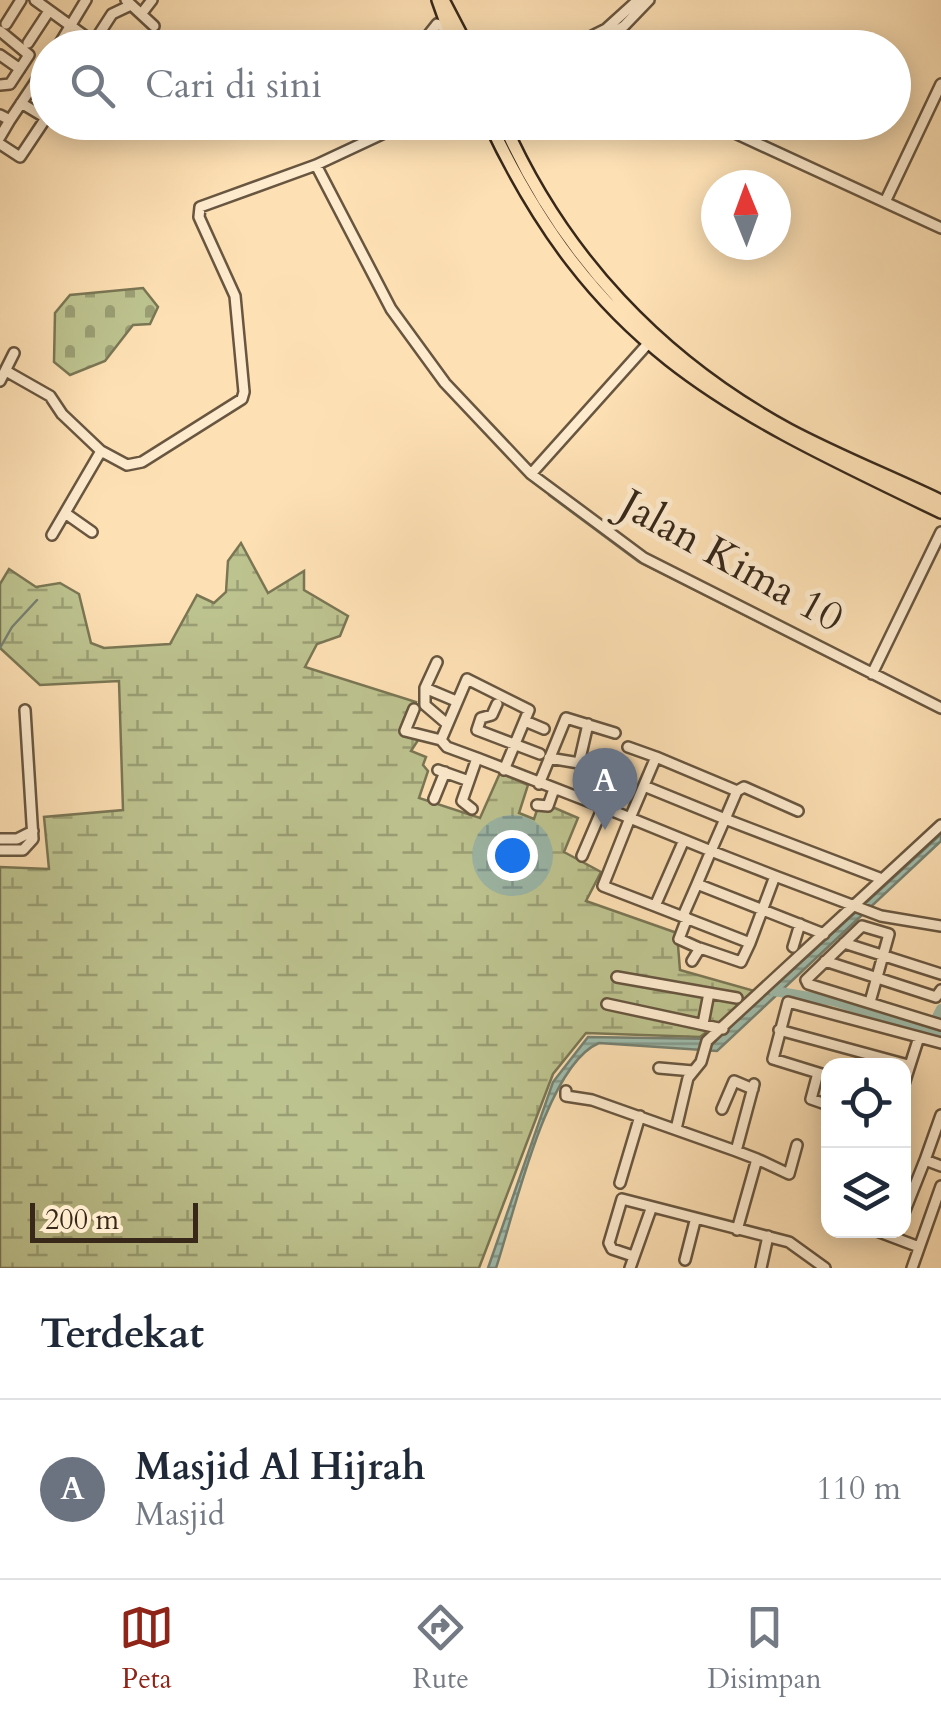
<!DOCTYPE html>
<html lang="id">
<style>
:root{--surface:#fff;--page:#f6f6f7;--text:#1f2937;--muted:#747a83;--line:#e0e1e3;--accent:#8f2418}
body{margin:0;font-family:Cardo,serif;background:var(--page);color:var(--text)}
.controls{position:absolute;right:30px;bottom:30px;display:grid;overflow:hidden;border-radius:20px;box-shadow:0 5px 25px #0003}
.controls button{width:90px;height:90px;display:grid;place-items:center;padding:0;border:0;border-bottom:2px solid var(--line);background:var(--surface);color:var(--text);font:50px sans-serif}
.compass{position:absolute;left:701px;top:170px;width:90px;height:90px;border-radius:50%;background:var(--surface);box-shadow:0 5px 25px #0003;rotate:359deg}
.scale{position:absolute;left:30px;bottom:25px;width:168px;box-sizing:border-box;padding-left:10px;border:5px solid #37281a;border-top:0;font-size:28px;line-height:35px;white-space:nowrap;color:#37281a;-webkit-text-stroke:8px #feebce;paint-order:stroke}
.you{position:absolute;left:512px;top:855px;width:35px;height:35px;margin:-25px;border:8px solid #fff;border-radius:50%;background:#1a73e8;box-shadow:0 0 0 15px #1a73e833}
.badge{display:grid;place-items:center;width:65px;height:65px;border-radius:50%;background:var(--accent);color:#fff;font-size:32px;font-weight:700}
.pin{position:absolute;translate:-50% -82px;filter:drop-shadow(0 2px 5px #0008)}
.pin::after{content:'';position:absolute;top:52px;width:35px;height:30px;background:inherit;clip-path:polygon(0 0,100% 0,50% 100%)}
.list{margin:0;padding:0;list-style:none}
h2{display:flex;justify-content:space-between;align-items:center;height:130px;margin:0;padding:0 40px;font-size:42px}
h2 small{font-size:32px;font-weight:400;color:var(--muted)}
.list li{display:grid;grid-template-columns:65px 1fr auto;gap:30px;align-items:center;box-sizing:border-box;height:180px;padding:0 40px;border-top:2px solid var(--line)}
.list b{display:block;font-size:38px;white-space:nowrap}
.list p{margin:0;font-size:32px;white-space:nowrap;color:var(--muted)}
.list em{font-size:32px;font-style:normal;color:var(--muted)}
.icon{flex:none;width:55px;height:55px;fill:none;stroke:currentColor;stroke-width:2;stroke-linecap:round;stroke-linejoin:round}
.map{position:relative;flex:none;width:941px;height:1268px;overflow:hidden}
.search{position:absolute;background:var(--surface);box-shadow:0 5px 25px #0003;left:30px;right:30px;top:30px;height:110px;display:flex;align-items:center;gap:25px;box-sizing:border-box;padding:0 35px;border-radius:55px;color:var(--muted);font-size:38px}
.sheet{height:310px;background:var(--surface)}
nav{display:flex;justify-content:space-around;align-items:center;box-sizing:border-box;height:140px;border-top:2px solid var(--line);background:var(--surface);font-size:28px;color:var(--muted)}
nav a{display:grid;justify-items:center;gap:5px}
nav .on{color:var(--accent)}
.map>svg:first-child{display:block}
.wetland{fill:url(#wetland-marsh);stroke:#7a7654;stroke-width:2.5}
.cemetery{fill:url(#cemetery-stones);stroke:#7a7654;stroke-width:2.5}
.water{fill:url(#water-rules);stroke:#758172;stroke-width:2.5}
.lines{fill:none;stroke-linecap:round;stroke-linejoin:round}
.stream{stroke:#758172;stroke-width:2.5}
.river{stroke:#9fbdad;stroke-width:10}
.minor-casing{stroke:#685640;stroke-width:14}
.major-casing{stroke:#37281a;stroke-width:16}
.minor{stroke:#feebce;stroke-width:9}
.major{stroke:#fde0b4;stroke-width:11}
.labels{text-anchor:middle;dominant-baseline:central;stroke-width:10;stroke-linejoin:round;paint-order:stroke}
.street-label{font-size:42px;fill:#37281a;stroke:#feebce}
</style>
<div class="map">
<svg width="941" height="1268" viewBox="0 0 941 1268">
<defs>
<pattern id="wetland-marsh" width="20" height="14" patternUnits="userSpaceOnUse" patternTransform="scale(2.5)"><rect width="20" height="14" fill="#bdc38f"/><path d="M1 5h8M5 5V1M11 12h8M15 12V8" fill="none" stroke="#9a9e74"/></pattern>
<pattern id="cemetery-stones" width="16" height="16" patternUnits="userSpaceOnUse" patternTransform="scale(2.5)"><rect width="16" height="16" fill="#bdc38f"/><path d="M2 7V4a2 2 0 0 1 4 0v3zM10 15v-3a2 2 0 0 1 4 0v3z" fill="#9a9e74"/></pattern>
<pattern id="water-rules" width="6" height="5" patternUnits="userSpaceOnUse" patternTransform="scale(2.5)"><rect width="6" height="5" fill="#9fbdad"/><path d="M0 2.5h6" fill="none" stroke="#829a8c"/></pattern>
</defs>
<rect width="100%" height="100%" fill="#fde0b4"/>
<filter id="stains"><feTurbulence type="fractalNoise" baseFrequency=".002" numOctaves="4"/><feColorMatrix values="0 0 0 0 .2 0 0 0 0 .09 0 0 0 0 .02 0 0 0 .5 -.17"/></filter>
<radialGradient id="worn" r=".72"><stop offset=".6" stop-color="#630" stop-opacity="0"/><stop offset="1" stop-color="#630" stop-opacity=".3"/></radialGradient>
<path class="wetland" d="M241,543l27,50 36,-22v19l44,26 -8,20 -23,8 -12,23 111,35 -11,27 17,5 -11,17 15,6 -3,8 5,6 -9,27 61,20 20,-45 28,12 -9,28 15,6 3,-9 18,-2 23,10 -14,34 37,20 -15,29 91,32 3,37 78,22 -58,45 -114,-4 -33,41 -74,194h-479v-401l49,2 -5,-52 79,-7 -4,-129 -79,4 -40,-37v-64l9,-15 27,18 24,-4 19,11 12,49 13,5 66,-4 27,-49 17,8 12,-11 2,-31z"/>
<path class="cemetery" d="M143,288l15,19 -8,17 -17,1 -28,36 -35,14 -16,-13 1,-49 15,-18z"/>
<path class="water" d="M941,834v7l-224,210 -118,-8c-53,22 -85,172 -103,225h-8l65,-186 35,-45 129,2z"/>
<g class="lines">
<path class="stream" d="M549,495l90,67 302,152
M0,648l12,-21 25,-27"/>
<path class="river" d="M774,991l59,10 108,33
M930,1031l11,-22"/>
<g class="minor-casing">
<path id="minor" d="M35,0l58,42
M126,0l28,26
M142,13l10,-13
M6,24l15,-24
M0,31l29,24 -19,29 -10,1
M607,31l12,17
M28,43l21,-32
M57,48l29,-48
M90,48l22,-34 19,-9
M418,48l19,-24 9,4
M568,48l38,-19 32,-29
M587,48l37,-22 25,-26
M0,55l20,14
M21,103l25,15
M0,115l10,5 38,-57
M711,122l230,106
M0,137l10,-17
M0,144l20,13 28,-42
M316,165l75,144 54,74 86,91 113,84 297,150
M885,202l56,-118
M6,371l44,25 12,18 39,37 26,14 15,-3 100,-63 2,-7 -9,-96 -36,-79 1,-10 116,-42 92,-43
M0,381l14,-28
M531,474l122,-136
M65,513l27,19
M52,535l49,-84
M437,662l-12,26v17l21,18
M872,674l69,-142
M425,688l31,13
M497,704l-5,11 -11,3 -4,12 63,24
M414,709l-9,22 36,9
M525,721l19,8
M628,747l28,10
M477,758l-30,-11 -6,-7 26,-61 62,31 -25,60
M549,758l30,5 9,-39
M438,770l31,11
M539,784l27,-66 49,15
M737,791l7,-4 54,24
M434,799l11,-27
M537,805l11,1 6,-17
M472,809l-10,-8 15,-43 126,49
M0,839h17l16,-8
M0,850h23l10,-11 -8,-129
M582,856l21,-49 27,11 26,-61 81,34 -12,28 -81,-33
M775,876l-64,-25 14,-32 157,60
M697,884l14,-33 -27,-11 -29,66 95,37 25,-67 106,40 60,10
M655,906l-52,-20 27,-68 54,22
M683,916l14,-32 127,50
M687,918l-8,21 20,9
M844,943l97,31
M793,947l7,-23
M692,961l8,-13 41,14 9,-19
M825,961l111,36 5,-7
M617,977l120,21
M870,1002l19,-68 -27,-8 -56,54 2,4 133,41
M607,1004l116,25
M703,1024l6,-31
M779,1030l129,35
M659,1068l34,3
M818,1073l-7,26 17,6
M828,1076l-55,-17 15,-57 153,41
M904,1084l15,-47
M566,1091v5l26,4 144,51 18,-67
M722,1109l12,-28 19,8
M941,1115l-16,45 16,6
M676,1129l12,-51 13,-16 6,-21 234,-216
M736,1151l21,8 -20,71
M757,1159l32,15 8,-29
M620,1183l20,-67
M904,1213l21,-53
M874,1230l45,17
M633,1256l-21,-7 -3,-6 13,-44 167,43 36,26
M685,1260l10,-39
M630,1268l21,-59
M761,1268l7,-32
M912,1268l29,-82"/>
</g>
<g class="major-casing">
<path id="major" d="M438,0l17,48
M443,0l25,48
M489,122c108,229 236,286 452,390
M503,122c59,134 157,238 286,308 49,26 102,47 152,71"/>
</g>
<use href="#minor" class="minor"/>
<use href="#major" class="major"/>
</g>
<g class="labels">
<g class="street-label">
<text transform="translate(732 561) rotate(29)">Jalan Kima 10</text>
</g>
</g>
<rect width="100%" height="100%" filter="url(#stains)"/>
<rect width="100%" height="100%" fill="url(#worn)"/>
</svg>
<div class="controls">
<button><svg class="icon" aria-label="locate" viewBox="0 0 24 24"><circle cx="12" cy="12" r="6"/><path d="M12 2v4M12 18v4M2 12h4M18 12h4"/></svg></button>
<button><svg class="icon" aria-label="layers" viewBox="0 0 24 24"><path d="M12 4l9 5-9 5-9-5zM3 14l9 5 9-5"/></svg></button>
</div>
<svg class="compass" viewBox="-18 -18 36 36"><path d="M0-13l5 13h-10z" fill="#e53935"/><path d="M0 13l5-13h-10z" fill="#747a83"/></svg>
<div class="scale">200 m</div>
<div class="you"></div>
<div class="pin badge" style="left:605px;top:830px;background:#6b7280">A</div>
<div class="search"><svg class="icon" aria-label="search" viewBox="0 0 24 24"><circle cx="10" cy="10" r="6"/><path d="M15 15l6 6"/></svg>Cari di sini</div>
</div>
<section class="sheet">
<h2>Terdekat<small></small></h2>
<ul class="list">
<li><span class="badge" style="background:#6b7280">A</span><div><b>Masjid Al Hijrah</b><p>Masjid</p></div><em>110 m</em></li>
</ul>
</section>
<nav>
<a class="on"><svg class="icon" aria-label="map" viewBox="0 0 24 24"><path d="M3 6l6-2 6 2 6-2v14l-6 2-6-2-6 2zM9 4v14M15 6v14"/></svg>Peta</a>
<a><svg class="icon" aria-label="directions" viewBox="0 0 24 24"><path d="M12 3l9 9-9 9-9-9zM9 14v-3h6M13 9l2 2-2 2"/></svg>Rute</a>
<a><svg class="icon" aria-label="saved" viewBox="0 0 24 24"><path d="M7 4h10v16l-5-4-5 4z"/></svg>Disimpan</a>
</nav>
